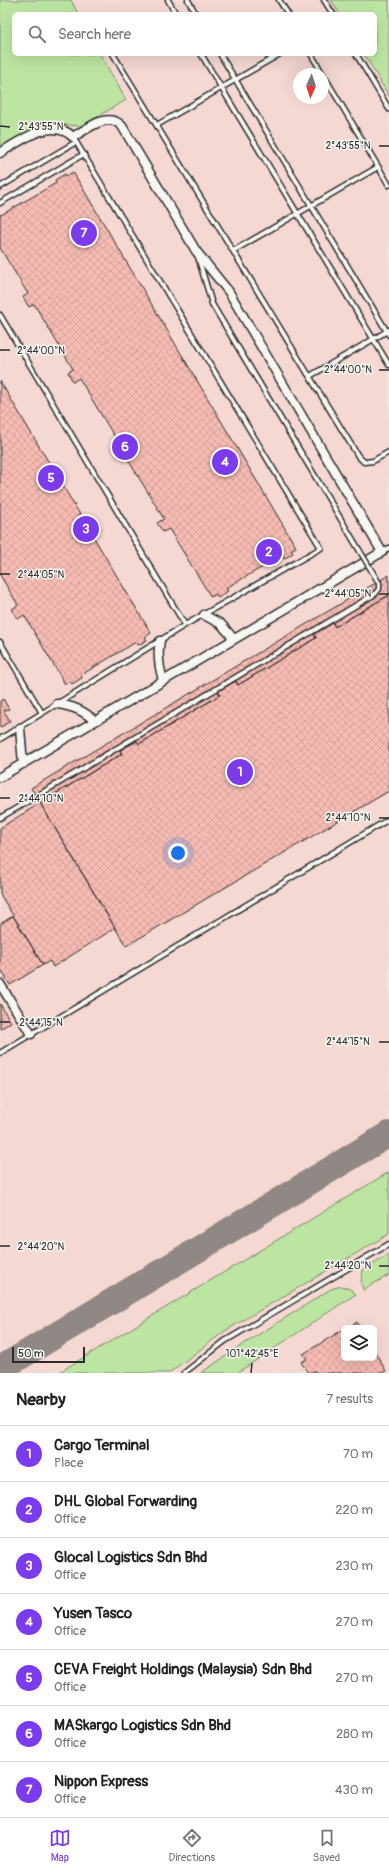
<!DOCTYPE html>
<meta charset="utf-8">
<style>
:root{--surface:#fff;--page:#f2f2f2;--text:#222;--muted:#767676;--line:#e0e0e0;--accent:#7c3aed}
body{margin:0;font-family:Pangolin,sans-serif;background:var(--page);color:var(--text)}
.controls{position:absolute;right:12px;bottom:12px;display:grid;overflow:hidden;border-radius:6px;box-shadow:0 4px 16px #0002}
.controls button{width:36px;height:36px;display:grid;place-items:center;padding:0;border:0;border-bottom:1px solid var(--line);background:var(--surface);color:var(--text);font:20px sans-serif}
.compass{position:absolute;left:293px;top:68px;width:36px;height:36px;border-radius:50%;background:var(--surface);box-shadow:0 4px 16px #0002;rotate:183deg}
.scale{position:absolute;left:12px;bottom:10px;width:73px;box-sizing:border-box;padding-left:4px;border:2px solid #2b2b2b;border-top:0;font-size:11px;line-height:14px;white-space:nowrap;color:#2b2b2b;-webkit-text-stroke:3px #f6f6f2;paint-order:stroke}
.you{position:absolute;left:178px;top:853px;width:14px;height:14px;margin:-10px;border:3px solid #fff;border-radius:50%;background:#1a73e8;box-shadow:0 0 0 6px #1a73e833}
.badge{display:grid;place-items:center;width:26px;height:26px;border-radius:50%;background:var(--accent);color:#fff;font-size:13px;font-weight:700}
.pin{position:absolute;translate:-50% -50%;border:2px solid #fff;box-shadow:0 1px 4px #0006}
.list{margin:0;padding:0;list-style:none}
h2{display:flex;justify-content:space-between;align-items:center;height:52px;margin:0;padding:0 16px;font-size:17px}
h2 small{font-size:13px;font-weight:400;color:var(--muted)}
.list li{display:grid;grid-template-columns:26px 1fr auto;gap:12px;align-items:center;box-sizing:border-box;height:56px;padding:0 16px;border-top:1px solid var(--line)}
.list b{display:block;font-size:15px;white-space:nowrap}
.list p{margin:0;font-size:13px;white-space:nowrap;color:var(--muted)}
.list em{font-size:13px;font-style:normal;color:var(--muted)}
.icon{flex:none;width:22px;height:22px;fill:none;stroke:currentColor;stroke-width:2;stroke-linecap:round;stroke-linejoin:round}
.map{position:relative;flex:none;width:389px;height:1373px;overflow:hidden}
.search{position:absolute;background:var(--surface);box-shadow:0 4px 16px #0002;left:12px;right:12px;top:12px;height:44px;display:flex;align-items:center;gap:10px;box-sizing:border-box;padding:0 14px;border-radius:6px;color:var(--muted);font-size:15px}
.sheet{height:444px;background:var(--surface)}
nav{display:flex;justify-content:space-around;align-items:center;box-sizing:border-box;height:56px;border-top:1px solid var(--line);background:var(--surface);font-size:11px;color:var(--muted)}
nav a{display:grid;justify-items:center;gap:2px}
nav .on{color:var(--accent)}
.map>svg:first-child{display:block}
.built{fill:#f6d8d2;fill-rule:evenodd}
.green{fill:#bce5a2;stroke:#748866}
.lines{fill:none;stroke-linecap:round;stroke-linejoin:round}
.taxiway{stroke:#908885;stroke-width:26}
.building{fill:url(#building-cross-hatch);stroke:#2b2b2b}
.service-casing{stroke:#2b2b2b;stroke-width:7}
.minor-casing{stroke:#2b2b2b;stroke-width:11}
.service{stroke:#f6f6f2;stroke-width:4}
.minor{stroke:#f6f6f2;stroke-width:8}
.service-bridge-casing{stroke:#2b2b2b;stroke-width:7;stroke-linecap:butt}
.service-bridge{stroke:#f6f6f2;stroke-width:4}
.ticks{fill:none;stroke:#2b2b2b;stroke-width:1.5}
.ticks-label{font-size:10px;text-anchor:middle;fill:#2b2b2b;stroke:#f6f6f2;stroke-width:3;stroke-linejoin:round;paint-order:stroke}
</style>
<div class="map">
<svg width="389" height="1373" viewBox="0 0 389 1373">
<defs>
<pattern id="building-cross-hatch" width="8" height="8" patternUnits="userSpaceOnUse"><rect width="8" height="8" fill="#f6bbb2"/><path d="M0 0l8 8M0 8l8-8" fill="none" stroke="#d3a199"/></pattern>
</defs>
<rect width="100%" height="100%" fill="#f6e4df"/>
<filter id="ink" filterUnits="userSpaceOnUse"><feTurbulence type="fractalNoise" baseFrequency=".025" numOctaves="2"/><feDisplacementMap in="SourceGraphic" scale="8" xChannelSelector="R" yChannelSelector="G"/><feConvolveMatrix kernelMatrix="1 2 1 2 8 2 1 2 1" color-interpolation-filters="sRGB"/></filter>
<g filter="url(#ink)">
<path class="built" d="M0,0h389v1373h-389zM14,14h361v40h-361zM299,74h24v24h-24zM344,1328h30v30h-30z"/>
<path class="green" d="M0,0h71l7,14h-64v40h86l26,46 -45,26 -39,-3 -42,26z
M331,0h58v96l-25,-42h11v-40h-35z
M389,1172v62l-164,97 -56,42h-111z
M389,1255v20l-26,15 -2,-8 2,-12z
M341,1286l9,3 6,5 -119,79h-36l38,-26 92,-58z"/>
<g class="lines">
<path class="taxiway" d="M0,1369l389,-235"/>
</g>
<path class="building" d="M73,172l223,375 -5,3 2,3 -9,6 -2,-3 -56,32 2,3 -10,7 -2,-4 -5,3 -42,-68 -6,3 -6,-9 7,-4 -40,-66 -5,4 -6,-9 6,-4 -40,-66 -6,4 -5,-10 5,-3 -39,-65 -5,3 -6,-10 5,-3 -28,-46v-34l1,1 55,-32 -1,-3 10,-6 1,2z
M0,381l151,252 -6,4 2,3 -9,5 -2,-3 -55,33 1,3 -10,6 -2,-3 -5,3 -41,-69 -6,4 -6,-10 6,-4 -18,-30z
M389,575v20l-54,32 -2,-4 -19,11 2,4 -78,47 -2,-4 -18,10 2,4 -81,49 -2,-3 -17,9 2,4 -82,49 -9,-15z
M389,595v196l-263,155 -86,-143 82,-49 -2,-4 17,-9 2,3 81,-49 -2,-4 18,-10 2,4 78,-47 -2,-4 19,-11 2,4z
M3,699l6,10 -5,2 6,10 -10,7v-27z
M40,803l75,125 -62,39 -3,-6 -7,4 -43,-71v-66z
M13,916l30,49 -33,20 -10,-17v-44z
M0,1004l11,18 -11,7z
M357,1322l3,6h-14z
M344,1329v29h30v-8l12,21 -4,2h-66l-1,-2 -7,2 -7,-11 6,-3 -4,-5z"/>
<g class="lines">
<g class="service-casing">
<path id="service" d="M168,0l8,14
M188,0l8,14
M279,0l9,14
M324,0l9,14
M113,54l245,402 6,6 9,-1 16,-9
M201,54l188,311
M220,54l169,281
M311,54l78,131
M356,54l33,55
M157,125l123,-71
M0,187l76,-45
M0,203l84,-49
M233,251l145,-84
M198,257l14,47
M0,315l185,310
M310,376l79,-46
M382,552l7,-4
M0,642l42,71
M0,739l185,-114 136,-77 -248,-411
M0,818l375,-224 4,-5v-6
M0,1053l389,-234
M184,1373l41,-32 164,-97"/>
</g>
<g class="minor-casing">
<path id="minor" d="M0,153c20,-12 52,-37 73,-16 14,-8 35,-26 49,-11l74,125 33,41 153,260 -382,225
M204,615l17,9 12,14
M160,641c-3,14 -1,26 3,39
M57,704c15,2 26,6 38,17
M20,728l3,36
M0,984l31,50"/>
</g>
<use href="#service" class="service"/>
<use href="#minor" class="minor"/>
<g class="service-bridge-casing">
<path id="service-bridge" d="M212,304l167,279"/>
</g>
<use href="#service-bridge" class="service-bridge"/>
</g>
</g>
<path class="ticks" d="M0,126l10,1M379,146h10M0,350h10M379,370h10M0,574h10M379,594h10M0,798h10M379,818h10M0,1022h10M379,1042h10M0,1246h10M379,1266h10M251,1373l1,-10"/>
<g class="ticks-label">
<text x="41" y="130">2°43'55"N</text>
<text x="348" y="149">2°43'55"N</text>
<text x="41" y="354">2°44'00"N</text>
<text x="348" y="373">2°44'00"N</text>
<text x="41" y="578">2°44'05"N</text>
<text x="348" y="597">2°44'05"N</text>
<text x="41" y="802">2°44'10"N</text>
<text x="348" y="821">2°44'10"N</text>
<text x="41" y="1026">2°44'15"N</text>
<text x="348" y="1045">2°44'15"N</text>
<text x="41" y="1250">2°44'20"N</text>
<text x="348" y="1269">2°44'20"N</text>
<text x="252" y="1357">101°42'45"E</text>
</g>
</svg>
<div class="controls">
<button><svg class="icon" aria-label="layers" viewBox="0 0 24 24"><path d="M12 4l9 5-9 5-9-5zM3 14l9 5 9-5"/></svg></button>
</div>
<svg class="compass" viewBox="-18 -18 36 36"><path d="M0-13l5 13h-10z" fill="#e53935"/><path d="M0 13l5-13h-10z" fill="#767676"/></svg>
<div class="scale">50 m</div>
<div class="you"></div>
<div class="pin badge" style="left:240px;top:772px">1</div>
<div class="pin badge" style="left:269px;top:552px">2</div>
<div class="pin badge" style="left:86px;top:529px">3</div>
<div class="pin badge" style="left:225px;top:462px">4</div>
<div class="pin badge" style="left:51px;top:478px">5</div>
<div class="pin badge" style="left:125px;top:447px">6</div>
<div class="pin badge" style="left:84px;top:233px">7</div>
<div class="search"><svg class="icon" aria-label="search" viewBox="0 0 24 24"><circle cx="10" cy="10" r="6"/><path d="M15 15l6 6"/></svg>Search here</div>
</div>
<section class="sheet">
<h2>Nearby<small>7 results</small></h2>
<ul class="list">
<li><span class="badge">1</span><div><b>Cargo Terminal</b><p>Place</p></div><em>70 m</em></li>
<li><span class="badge">2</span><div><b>DHL Global Forwarding</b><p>Office</p></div><em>220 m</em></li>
<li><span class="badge">3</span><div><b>Glocal Logistics Sdn Bhd</b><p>Office</p></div><em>230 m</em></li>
<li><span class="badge">4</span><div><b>Yusen Tasco</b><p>Office</p></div><em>270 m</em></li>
<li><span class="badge">5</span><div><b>CEVA Freight Holdings (Malaysia) Sdn Bhd</b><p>Office</p></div><em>270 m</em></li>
<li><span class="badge">6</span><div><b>MASkargo Logistics Sdn Bhd</b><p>Office</p></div><em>280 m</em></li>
<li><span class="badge">7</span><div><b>Nippon Express</b><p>Office</p></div><em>430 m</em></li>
</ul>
</section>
<nav>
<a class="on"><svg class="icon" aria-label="map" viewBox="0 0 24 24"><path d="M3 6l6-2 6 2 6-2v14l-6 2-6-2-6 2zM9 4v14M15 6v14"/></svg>Map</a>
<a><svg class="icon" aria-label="directions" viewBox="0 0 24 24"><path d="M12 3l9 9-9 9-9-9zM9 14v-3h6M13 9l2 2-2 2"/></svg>Directions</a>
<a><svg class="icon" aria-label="saved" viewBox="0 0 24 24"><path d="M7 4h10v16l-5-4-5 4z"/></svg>Saved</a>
</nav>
